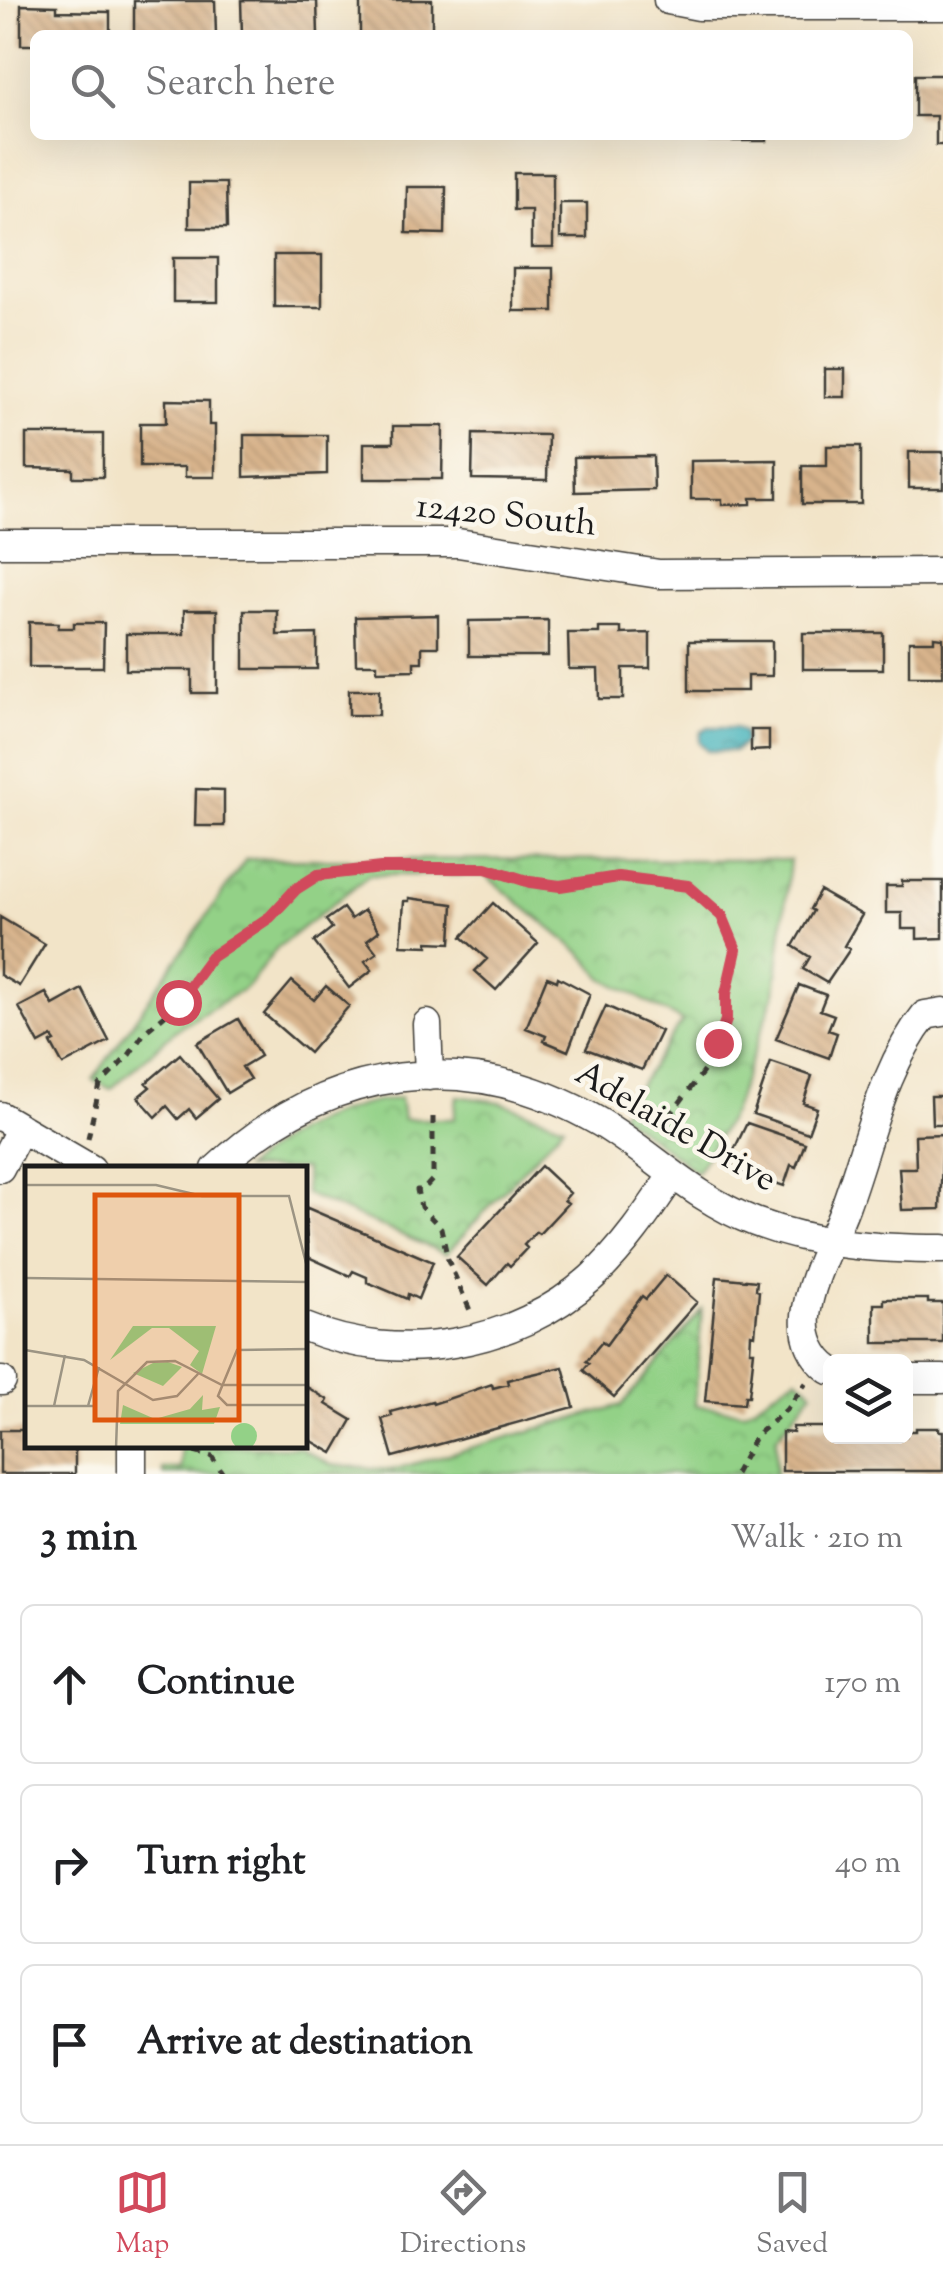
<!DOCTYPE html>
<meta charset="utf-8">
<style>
:root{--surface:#fff;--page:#f6f6f6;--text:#202124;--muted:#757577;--line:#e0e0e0;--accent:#d1495b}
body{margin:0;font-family:"Sorts Mill Goudy",serif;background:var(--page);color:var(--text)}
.controls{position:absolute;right:30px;bottom:30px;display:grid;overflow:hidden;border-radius:15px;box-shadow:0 10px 40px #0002}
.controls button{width:90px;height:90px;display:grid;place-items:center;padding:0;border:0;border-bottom:2px solid var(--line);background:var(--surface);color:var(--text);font:50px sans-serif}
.stop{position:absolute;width:30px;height:30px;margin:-22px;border:8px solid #d1495b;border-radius:50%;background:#fff}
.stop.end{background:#d1495b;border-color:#fff;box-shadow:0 2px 10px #0008}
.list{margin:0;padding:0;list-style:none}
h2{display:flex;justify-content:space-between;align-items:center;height:130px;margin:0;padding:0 40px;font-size:42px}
h2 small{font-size:32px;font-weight:400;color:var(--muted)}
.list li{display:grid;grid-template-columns:65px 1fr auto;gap:30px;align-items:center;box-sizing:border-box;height:160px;margin:0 20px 20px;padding:0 20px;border:2px solid var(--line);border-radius:15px}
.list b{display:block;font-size:38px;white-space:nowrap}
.list em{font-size:32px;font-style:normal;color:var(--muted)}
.icon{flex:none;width:55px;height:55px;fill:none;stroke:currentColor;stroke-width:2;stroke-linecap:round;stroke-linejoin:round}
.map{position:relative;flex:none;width:943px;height:1474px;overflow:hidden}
.search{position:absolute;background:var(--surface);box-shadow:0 10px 40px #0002;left:30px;right:30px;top:30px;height:110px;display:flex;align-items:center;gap:25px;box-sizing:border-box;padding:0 35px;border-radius:15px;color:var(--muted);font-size:38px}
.sheet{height:670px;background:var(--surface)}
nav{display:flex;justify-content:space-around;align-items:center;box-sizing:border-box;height:140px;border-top:2px solid var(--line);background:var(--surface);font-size:28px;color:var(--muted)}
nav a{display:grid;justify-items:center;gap:5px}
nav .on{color:var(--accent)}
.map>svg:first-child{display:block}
.park{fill:url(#park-crowns);stroke:#587652;stroke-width:2.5}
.water{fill:url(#water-ripples);stroke:#2f676c;stroke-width:2.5}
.building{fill:url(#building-back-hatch)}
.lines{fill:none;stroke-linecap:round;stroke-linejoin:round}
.minor-casing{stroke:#3c3a36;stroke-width:31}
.path{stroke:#3c3a36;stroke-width:5;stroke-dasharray:8 8;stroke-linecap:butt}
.minor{stroke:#fff;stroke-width:28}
.route{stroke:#d1495b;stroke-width:12}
.labels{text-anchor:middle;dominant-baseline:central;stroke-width:9;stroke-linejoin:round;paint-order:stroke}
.street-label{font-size:35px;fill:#1c1c1c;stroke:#fbf7ec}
.inset-road{fill:none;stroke:#9c9483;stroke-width:2.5}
.view{fill:#de560d;fill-opacity:0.15;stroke:#de560d;stroke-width:5}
.inset-edge{fill:none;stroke:#1c1c1c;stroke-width:5}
</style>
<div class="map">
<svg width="943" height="1474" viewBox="0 0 943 1474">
<defs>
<pattern id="park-crowns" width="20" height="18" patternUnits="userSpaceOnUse" patternTransform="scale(2.5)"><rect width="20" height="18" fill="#93d187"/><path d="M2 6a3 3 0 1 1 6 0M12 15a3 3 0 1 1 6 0" fill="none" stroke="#7eb374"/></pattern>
<pattern id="water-ripples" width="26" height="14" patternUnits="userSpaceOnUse" patternTransform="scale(2.5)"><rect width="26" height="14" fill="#42b2bb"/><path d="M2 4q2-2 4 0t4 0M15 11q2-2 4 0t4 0" fill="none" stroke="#369097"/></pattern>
<pattern id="building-back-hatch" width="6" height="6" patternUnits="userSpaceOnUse" patternTransform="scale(2.5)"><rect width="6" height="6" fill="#d8b48c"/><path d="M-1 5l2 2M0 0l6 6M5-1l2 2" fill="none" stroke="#b99a78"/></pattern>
</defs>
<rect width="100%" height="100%" fill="#fbf7ec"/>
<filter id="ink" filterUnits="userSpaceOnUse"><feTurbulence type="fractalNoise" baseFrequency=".01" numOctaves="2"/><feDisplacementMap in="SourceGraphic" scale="20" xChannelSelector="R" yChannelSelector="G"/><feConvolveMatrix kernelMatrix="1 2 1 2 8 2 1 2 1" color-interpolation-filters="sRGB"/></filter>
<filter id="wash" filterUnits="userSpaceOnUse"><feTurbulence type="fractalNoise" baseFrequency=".0048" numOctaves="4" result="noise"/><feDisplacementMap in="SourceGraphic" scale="40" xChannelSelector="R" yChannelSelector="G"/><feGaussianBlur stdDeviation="2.25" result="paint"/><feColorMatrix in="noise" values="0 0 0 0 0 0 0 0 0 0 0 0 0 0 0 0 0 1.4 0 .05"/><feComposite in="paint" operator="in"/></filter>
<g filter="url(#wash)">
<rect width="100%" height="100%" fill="#f2e4c8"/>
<path class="park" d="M246,859l544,1 -15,133 -43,120 -35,59 -77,-58 62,-93 -79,-43 -21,-24 -97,-79h-116l-92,73 -29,38 -72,44 -65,59 -18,-9z
M457,1096l43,6 64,23 -118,129 -141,-60v-25h-61c45,-39 97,-64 156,-71l3,21h51z
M702,1310l-7,95 49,7 53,-35 16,14 -37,47v36h-613v-5h18v-23l118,1 32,18 61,5 230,-65z"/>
<path class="water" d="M708,727h28l8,5 1,11 -10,8h-27l-9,-9 2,-10z"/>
<g id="blocks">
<path class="building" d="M241,0l76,1 1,34h-76z
M360,0h72v35h-72z
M134,1h81l1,34h-82z
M21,5l36,1v5l53,1v23h-75v10h-14z
M915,75h28v70h-7v-29h-21z
M709,135h58v6h-58z
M514,173h39v75h-22v-38h-17z
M189,183h37l1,45h-38z
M407,187h39l-1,47 -39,-1z
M560,203h27v35h-27z
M274,255h48v52h-48z
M173,258h45v44h-45z
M513,268h40v43h-40z
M825,369h20v28h-20z
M166,400l43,1v24h6v52h-30v-10h-45v-44h26z
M393,426h50l-1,53h-78v-36h29z
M26,434h77v43h-30v-8l-47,-1z
M473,434l75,1 -1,45 -75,-1z
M244,435h83v39l-83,3z
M827,446h34v58h-59v-38h25z
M909,452h34v36h-34z
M653,456l1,34 -79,2 -1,-35z
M777,460v38h-26v6l-29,1v-6h-31v-38z
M184,610h33v83h-25v-23h-66v-36h58z
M244,610h33v25l40,-1v35h-73z
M438,615v32h-16v15h-8v8l-37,1v-7h-21l-1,-47z
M548,620v36h-79v-35z
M29,622l30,1 -1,5h16v-5h30l-1,44h-74z
M599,628h22v6l29,-1v35h-27v31h-24l-1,-30h-29l-1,-36h31z
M803,633h80v36h-80z
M934,637l9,1v38h-34v-35h25z
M689,641h83v35h-25v15h-58z
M349,690h30v25h-30z
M751,730h18v20l-18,1z
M196,789l28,1v36h-29z
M902,881h41v57l-26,1v-10h-15v-16h-16v-27h16z
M820,891l42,24 -18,31 6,3 -23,34 -24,-14 7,-12 -17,-11 20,-35 -3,-2z
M409,898l44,6 -2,39 -23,-1v4l-27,-1 3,-44h5z
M493,903l45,40 -42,47 -21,-19 12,-12 -25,-22z
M343,908l8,11 13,-9 15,21 -12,9 10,13 -12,8 7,9 -23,18 -35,-46 18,-14 -6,-8z
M0,917l45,27 -26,42 -19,-11z
M547,977l10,4 1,-4 32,17 -22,57 -24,-10 2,-5 -20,-8z
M292,981l22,19 12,-14 23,20 -40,47 -45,-39z
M799,985l27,10 -6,15 14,5 -6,15 9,3 -8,25 -53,-19z
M82,989l27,52 -46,24 -12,-22 4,-2 -3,-4 -13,7 -20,-37 27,-14 7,12z
M606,1006l55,25 -19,39 -56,-21z
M238,1019l22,37 -18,11 8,12 -23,14 -30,-50z
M180,1054l38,45 -22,19 -7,-9 -11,10 -11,-13 -11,11 -18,-20 12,-10 -4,-4z
M771,1062l41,14 -9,27 14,5 -9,25 -55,-19z
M931,1096h12v28h-11z
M747,1123l58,20 -9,24 -5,-2 -7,21 -53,-18 4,-11 -4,-1z
M943,1134l-3,75 -38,1 -3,-42h17l-1,-33z
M541,1166l29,27 -6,7 4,3 -29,31 -3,-2 -12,13 3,3 -17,18 -3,-3 -19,22 -31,-28z
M305,1207l128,55 -15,37 -10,-5 -1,5 -40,-17v-5l-14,-6 -3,5 -42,-19z
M666,1275l31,27 -83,95 -31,-27 6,-7 -3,-2 16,-19 4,3 36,-49 4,3z
M717,1277l40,4 -1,9 3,1 -4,44 -4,-1 -1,17h4l-5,45h-4l-1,8 -39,-3z
M884,1299h44v4h15v40h-69v-39h10z
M563,1367l11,40 -181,50 -11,-38 10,-3 -1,-4 41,-11 1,3 59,-20 1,4 15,-4 -1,-4z
M307,1387l21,13 -2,4 26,16 -19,33 -28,-16z
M793,1427h37v9h76v-5h10v-3h23v3h4v40h-161v-39l11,1z
M0,1430h28v16h47v28h-75z"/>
</g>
</g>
<g filter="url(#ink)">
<use href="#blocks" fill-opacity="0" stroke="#3c3a36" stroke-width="2.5"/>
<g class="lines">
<g class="minor-casing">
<path id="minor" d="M668,0l31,6h244
M0,543h458l201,31 284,-2
M427,1024l2,52
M0,1116l91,53
M0,1168l21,-40
M216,1169c112,-105 252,-124 385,-46 54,33 92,75 154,99 61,23 124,27 188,27
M305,1327c94,39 211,19 286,-49 32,-29 57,-66 81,-102
M830,1370c-17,-12 -26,-32 -24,-54 4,-38 26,-74 39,-109 24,-64 37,-138 80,-192l18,-3
M906,1379h37
M0,1381h2
M132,1474v-28"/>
</g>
<path class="path" d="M433,1117v62l-10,11h-6l4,17 20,21 7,32 24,55
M88,1138l12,-53 29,-30 16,-23 28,-24 38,-51 59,-40 36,-36 12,-6 63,-7h105l57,17h25l37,-7h22l61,8 25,20 16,21 7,23 -10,44v26l-20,48 -48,63
M179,1448l33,9 11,17
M735,1474l21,-39 30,-25 20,-27"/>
<use href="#minor" class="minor"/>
</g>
</g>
<g class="lines" filter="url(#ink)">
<path class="route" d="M178,1002l33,-45 59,-40 26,-28 22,-14 63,-7h105l44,14 30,4 58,-9 70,9 34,30 14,34 -10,44v26l-8,23"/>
</g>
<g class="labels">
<g class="street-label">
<text transform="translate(506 517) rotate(6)">12420 South</text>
<text transform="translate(675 1128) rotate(30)">Adelaide Drive</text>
</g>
</g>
<g transform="translate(25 1166)">
<rect width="282" height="282" fill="#f2e4c8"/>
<path d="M206 270a13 13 0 1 1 26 0a13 13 0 1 1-26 0Z" fill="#93d187"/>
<path d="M108,160h83l-14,48 -12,-9 9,-14 -30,-23h-17l-42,32zM128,197l15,-1 14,5 -19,19 -30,-13zM178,229l-1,15 18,-3 -6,17h-94l3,-19 32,14 35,-10z" fill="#93d187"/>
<path class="inset-road" d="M0,19h131l46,11h87l19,75M0,112l283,4M283,183l-71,1 -19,46 9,9h81M0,184l59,10 69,40 24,-4 21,-22M0,240h71M29,240l11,-51M63,240l11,-39M91,282l2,-57 29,-29 28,-1 47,24h86"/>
<path class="view" d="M70,29h144v225h-144z"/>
<rect width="282" height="282" class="inset-edge"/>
</g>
</svg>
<div class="controls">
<button><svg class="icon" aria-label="layers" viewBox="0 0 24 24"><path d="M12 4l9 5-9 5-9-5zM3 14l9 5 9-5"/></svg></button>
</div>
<div class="stop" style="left:178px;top:1002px"></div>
<div class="stop end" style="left:718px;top:1043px"></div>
<div class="search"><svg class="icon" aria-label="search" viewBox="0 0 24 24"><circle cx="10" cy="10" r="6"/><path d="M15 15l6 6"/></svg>Search here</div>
</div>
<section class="sheet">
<h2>3 min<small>Walk · 210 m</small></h2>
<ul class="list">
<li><svg class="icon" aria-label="ahead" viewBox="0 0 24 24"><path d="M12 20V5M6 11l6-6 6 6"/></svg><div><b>Continue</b></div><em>170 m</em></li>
<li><svg class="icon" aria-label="right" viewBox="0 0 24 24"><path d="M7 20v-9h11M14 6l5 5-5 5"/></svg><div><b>Turn right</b></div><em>40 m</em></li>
<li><svg class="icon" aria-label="arrive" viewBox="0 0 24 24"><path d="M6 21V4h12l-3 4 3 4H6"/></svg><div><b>Arrive at destination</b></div></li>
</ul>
</section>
<nav>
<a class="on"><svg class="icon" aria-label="map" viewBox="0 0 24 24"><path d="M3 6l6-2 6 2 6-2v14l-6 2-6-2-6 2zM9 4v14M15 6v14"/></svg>Map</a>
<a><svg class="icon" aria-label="directions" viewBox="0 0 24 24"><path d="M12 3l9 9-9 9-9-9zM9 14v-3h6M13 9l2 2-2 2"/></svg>Directions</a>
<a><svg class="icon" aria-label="saved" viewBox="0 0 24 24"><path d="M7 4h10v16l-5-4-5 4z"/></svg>Saved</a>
</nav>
